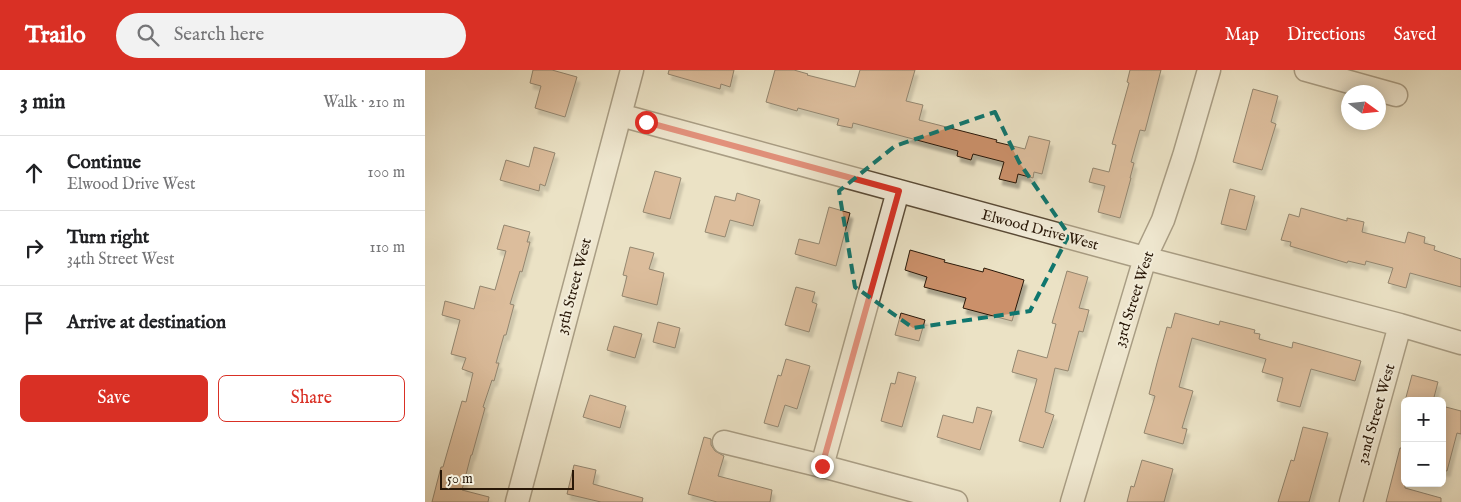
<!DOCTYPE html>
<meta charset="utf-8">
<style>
:root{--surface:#fff;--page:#f2f2f2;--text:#202124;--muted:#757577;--line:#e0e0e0;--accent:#d93025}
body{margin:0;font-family:"IM FELL English",serif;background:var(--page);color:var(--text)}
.controls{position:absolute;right:15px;bottom:15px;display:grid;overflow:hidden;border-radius:8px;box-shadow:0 2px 12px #0003}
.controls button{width:45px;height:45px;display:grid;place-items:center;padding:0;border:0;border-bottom:1px solid var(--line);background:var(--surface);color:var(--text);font:25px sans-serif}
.compass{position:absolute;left:916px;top:15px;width:45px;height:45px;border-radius:50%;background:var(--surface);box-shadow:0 2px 12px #0003;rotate:105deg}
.scale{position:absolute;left:15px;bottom:12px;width:134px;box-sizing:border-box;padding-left:5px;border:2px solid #281707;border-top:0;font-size:14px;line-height:18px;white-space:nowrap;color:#281707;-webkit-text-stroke:4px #f2ecd9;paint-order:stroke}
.stop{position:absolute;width:15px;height:15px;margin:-11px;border:4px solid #d93025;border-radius:50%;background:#fff}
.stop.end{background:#d93025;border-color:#fff;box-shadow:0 1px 5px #0008}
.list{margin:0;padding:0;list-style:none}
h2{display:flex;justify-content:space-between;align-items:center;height:65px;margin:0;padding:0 20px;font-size:21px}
h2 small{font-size:16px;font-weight:400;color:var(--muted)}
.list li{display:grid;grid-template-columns:32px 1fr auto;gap:15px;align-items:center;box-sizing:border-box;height:75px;padding:0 20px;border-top:1px solid var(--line)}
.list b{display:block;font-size:19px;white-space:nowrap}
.list p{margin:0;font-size:16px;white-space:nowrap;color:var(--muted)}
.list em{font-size:16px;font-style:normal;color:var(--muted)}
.actions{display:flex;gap:10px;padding:15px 20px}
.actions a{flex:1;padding:11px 0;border:1px solid var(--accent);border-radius:8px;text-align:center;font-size:18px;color:var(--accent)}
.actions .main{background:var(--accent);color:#fff}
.icon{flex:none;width:28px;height:28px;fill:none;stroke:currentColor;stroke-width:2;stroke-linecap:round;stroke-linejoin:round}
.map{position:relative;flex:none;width:1036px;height:432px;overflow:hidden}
header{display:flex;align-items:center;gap:30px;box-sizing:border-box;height:70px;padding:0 25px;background:var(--accent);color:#fff}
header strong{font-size:24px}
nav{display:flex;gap:28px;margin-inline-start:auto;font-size:18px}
.search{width:350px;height:45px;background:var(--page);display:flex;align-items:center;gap:12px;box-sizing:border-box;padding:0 18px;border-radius:28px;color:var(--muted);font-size:19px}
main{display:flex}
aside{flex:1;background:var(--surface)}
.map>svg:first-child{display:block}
.building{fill:#cb906a;stroke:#281707;filter:url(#shadow)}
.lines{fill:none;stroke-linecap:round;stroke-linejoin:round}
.minor-casing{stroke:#594a36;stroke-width:25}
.minor{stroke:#f2ecd9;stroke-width:22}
.route{stroke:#d93025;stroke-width:6}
.marked{fill:none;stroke:#0f766e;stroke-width:4;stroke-dasharray:10 6;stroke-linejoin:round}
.labels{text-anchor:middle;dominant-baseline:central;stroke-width:4;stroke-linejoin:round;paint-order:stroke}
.street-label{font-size:15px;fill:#281707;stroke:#f2ecd9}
</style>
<header>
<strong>Trailo</strong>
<div class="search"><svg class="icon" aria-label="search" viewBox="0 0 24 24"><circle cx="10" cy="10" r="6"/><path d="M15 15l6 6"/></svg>Search here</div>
<nav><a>Map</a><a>Directions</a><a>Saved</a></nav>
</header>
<main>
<aside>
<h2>3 min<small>Walk · 210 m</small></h2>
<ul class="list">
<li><svg class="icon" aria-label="ahead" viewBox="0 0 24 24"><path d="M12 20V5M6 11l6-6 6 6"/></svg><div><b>Continue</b><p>Elwood Drive West</p></div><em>100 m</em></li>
<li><svg class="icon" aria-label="right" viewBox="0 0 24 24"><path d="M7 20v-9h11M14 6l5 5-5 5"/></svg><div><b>Turn right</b><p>34th Street West</p></div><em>110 m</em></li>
<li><svg class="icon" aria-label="arrive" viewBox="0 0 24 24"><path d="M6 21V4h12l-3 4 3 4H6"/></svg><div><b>Arrive at destination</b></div></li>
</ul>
<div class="actions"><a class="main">Save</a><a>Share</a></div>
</aside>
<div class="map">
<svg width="1036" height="432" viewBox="0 0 1036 432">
<defs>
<filter id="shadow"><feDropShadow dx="3" dy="5.5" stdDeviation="1" flood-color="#0004"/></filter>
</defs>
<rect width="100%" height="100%" fill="#ebe2c5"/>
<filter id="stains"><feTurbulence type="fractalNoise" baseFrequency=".004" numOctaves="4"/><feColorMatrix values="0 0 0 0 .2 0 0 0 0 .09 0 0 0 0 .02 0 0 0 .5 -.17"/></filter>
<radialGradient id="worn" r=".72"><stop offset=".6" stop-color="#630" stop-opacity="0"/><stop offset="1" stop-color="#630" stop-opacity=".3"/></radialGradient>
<path class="building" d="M108,0h19l25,7 -12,40 -30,-9 6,-22 -11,-3z
M244,0h65l-4,17 -9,-3 -1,5 -52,-15z
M350,0h19l14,4 -1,1 48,12 5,-17h55l-9,31 17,4 -4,15 78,20 -1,2 29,7 4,-13 21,5 -8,33 -8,-2 -1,6 -15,-4 -2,9 -17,-4 5,-17 -31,-8 -2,6 -14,-4 1,-5 -105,-28 -1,5 -15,-3 2,-6 -41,-11 -1,3 -31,-9z
M705,0h31l-16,61 -5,-1 -9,32 3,1 -4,15h1l-11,40 -22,-6 7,-26 -16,-4 4,-14 16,4 7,-27 -4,-1 17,-61 -2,-1z
M828,19l25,7 -7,26 5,2 -14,46 -29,-8z
M109,77l21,6 -10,33 -5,-2 -1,7 -39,-11 6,-20 23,7z
M230,101l26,7 -11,41 -27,-7z
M805,119l25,7 -9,34 -25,-6z
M312,123l23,7 -7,26 -23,-6 -5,17 -20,-5 10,-36 20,5z
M404,137l21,6 -14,53 -41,-12 4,-15 20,5z
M876,138l46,13v-3l17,4 -2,10 43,11 3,-11 17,5 -1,6 11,3 -1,4 27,9v28l-51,-14 -4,15 -18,-5 5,-15 -27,-7 -1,4 -17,-4 -1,2 -57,-17 1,-4 -10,-2 8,-26 10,3z
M79,155l26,7 -3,10h3l-8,30 -2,-1 -10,33 4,1 -8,30h-2l-8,28h3l-5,18 -2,-1 -9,27 2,1 -13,47h-1l-9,35 27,7 -1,5h-56l9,-35h2l19,-66 4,1 7,-29 -11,-4 4,-11 -15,-4 9,-34 -18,-5 3,-14 29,8 6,-23 15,4 11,-39 -9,-2z
M205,177l24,6 -5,16 15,4 -7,32 -35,-9 5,-20 -4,-1z
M485,180l35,10 -1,2 8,2 31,8 1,-4 40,12 -12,41 -49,-13 3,-10 -42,-11 3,-10 -22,-7z
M642,201l21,6 -9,31 10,2 -6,22 -4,-1 -11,40 -13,-3 -10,44 9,3 -11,33 -24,-7 18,-62 -25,-7 6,-22 29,8 9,-34 -4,-1z
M371,217l19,5 -3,10 5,2 -8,28 -24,-7z
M476,243l24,7 -6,21 -24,-6z
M750,243l44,12 1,-4 35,9 -1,3 6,1 -1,5 33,9 1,-6 68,19 -6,20 -44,-12 -11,38 -23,-6 6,-23 -21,-6 4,-13 -74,-21 -13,49 14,4 -11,37 5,1 -4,15 -39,-11 11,-37 -6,-2 8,-31 10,-36 4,1z
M233,252l22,6 -5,20 -22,-6z
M189,256l28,8 -7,24 -28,-8z
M361,289l24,7 -13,43 -12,-4 -7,22 -14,-4 14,-48 3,1z
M473,302l18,5 -14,50 -21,-6 10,-38 4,1z
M987,305l26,7 -5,19h-28z
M165,325l36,11 -6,22 -37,-11z
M1017,336l19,5v23l-4,-1 -10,38 -5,-1z
M552,337l15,4 -12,39 -43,-13 6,-22 30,8z
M878,357l25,6 -19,69h-31l13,-42 3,1z
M279,367l7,2v6l4,6 9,5 -6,20 54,14 -2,12h-53l-29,-8z
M975,378h5v40l36,10v4h-55z
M717,390l31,9 -9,33h-37l4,-16 3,1z
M149,395l22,5 -3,14 50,14 -1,4h-41l-34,-8z"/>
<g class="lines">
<g class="minor-casing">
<path id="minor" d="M881,0l90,25
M195,45l525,143 255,67 61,18
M299,372l98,24 134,36
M397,396l76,-275
M92,432l115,-432
M647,432l73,-244 18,-38 21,-64 25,-86
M926,432l49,-177"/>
</g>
<use href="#minor" class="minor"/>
</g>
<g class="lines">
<path class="route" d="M221,52l253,69 -77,275"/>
</g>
<path d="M0 0H1036V432H0ZM570,42l24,50 50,73 -39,76 -117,17 -58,-41 -16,-96 56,-45z" fill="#ebe2c5" fill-opacity=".55" fill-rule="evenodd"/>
<path class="marked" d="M570,42l24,50 50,73 -39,76 -117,17 -58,-41 -16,-96 56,-45z"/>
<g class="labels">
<g class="street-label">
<text transform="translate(615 160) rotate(15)">Elwood Drive West</text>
<text transform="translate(149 216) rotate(-75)">35th Street West</text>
<text transform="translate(709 229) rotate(-72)">33rd Street West</text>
<text transform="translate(951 344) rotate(-74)">32nd Street West</text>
</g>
</g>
<rect width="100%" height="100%" filter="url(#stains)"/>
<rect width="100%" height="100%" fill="url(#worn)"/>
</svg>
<div class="controls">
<button>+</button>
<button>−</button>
</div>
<svg class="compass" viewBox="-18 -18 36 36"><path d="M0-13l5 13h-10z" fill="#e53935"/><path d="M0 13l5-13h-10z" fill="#757577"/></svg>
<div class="scale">50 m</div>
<div class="stop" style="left:221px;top:52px"></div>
<div class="stop end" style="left:397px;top:396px"></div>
</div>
</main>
